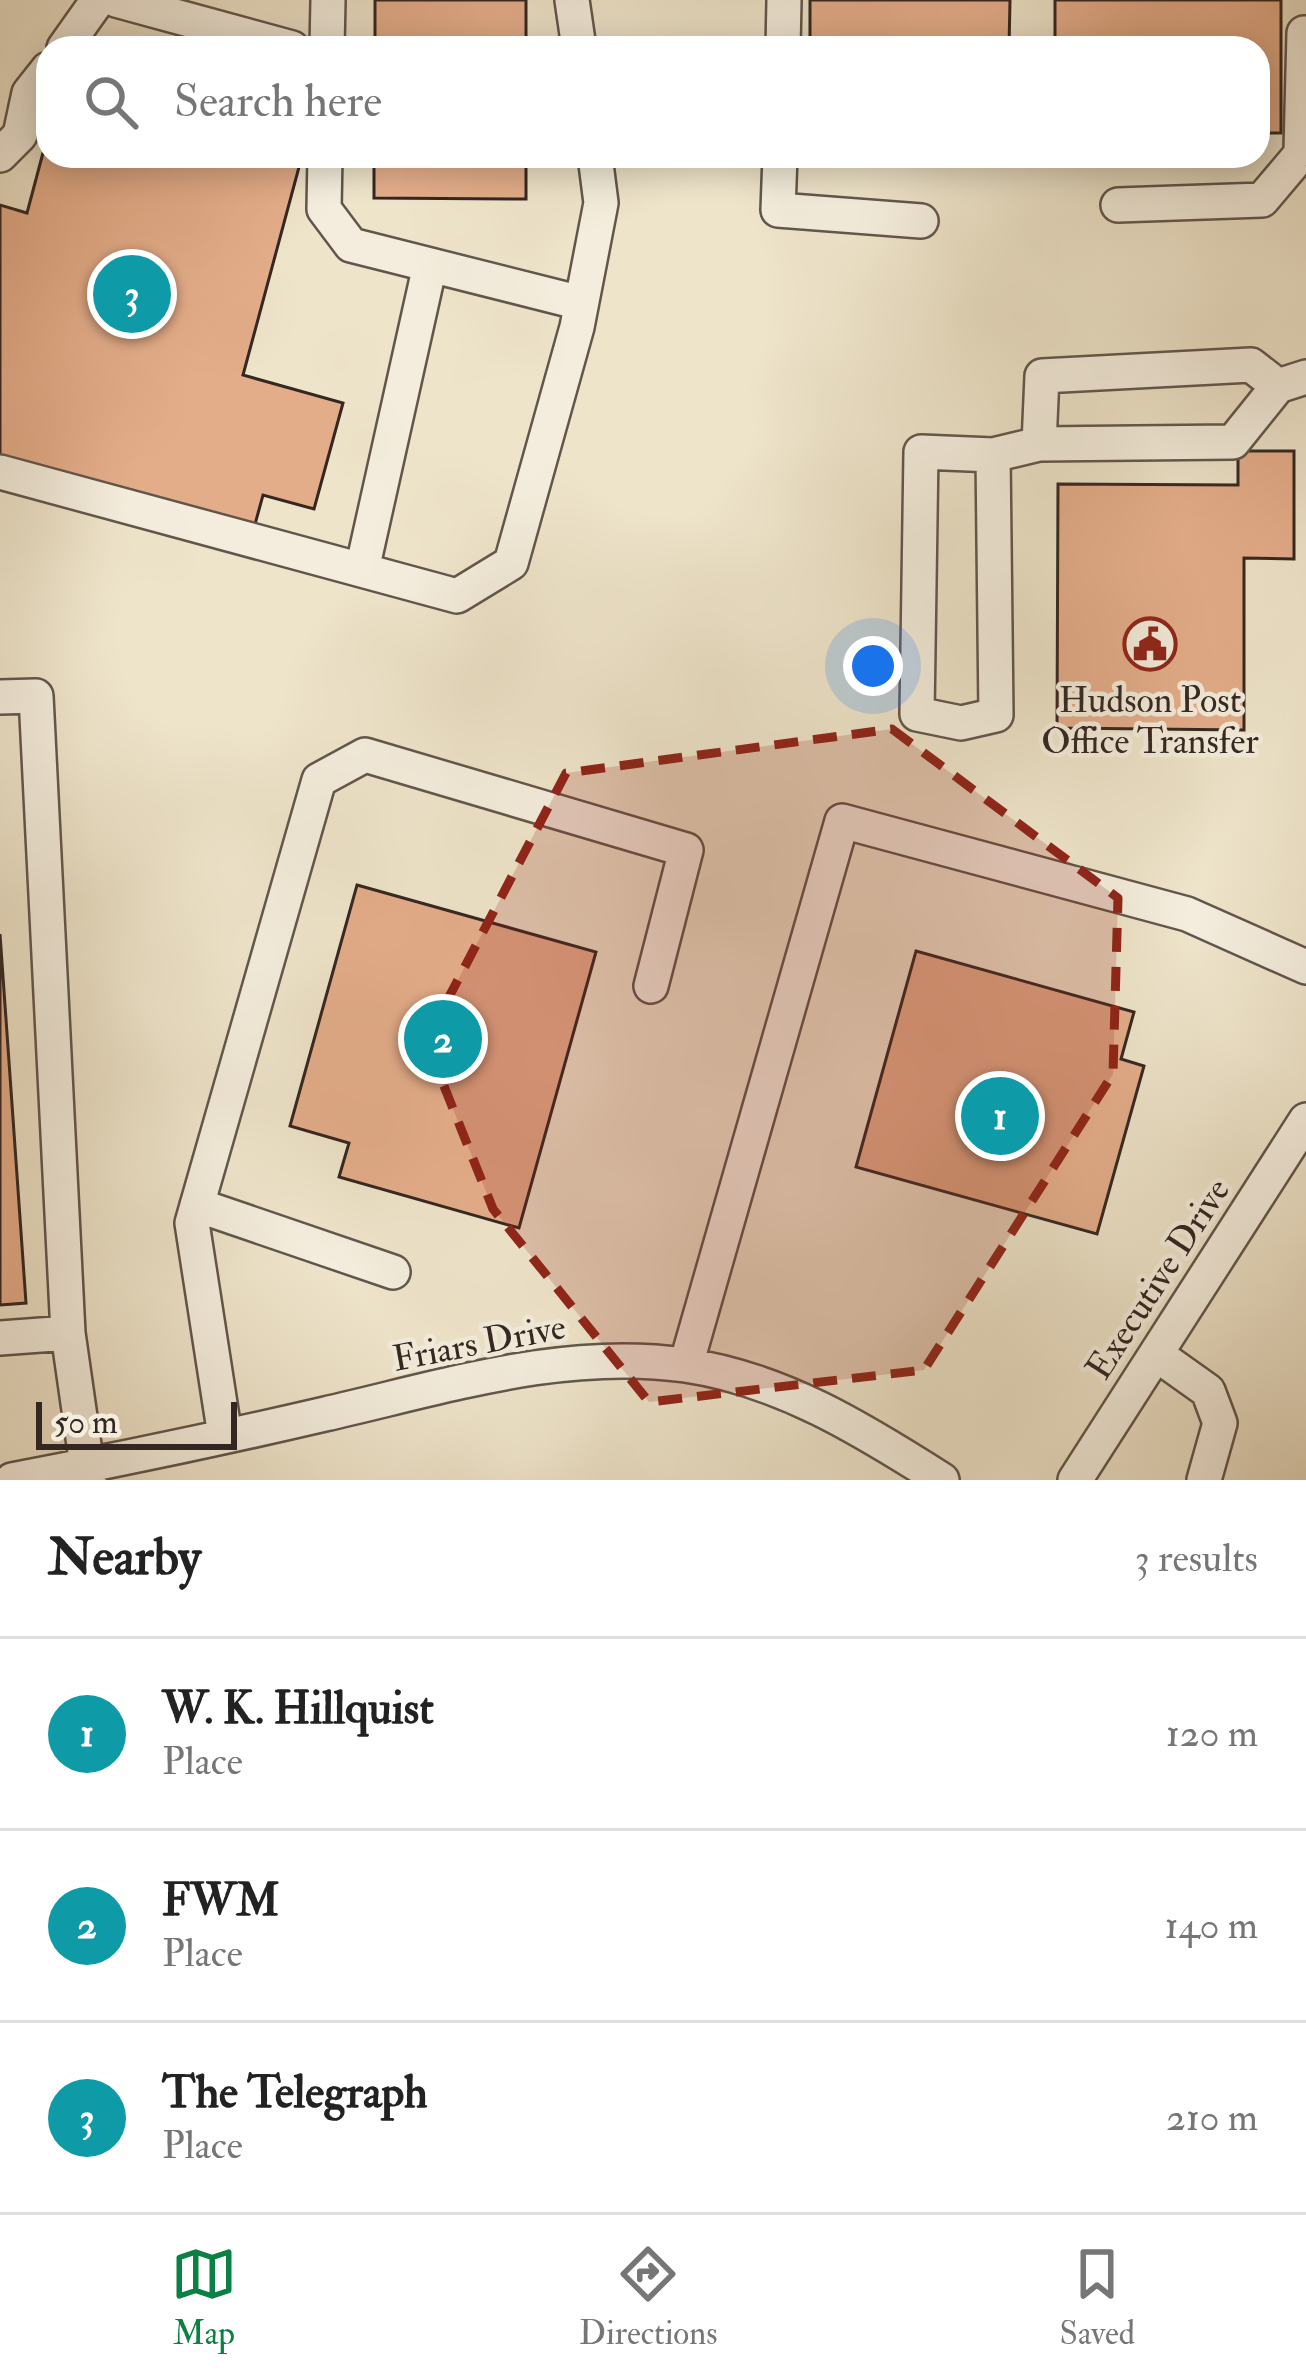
<!DOCTYPE html>
<style>
:root{--surface:#fff;--page:#f6f6f6;--text:#222;--muted:#767676;--line:#e0e0e0;--accent:#0b8043}
body{margin:0;font-family:"IM FELL Double Pica",serif;background:var(--page);color:var(--text)}
.scale{position:absolute;left:36px;bottom:30px;width:201px;box-sizing:border-box;padding-left:12px;border:6px solid #342722;border-top:0;font-size:33px;line-height:42px;white-space:nowrap;color:#342722;-webkit-text-stroke:9px #f4eddd;paint-order:stroke}
.you{position:absolute;left:873px;top:666px;width:42px;height:42px;margin:-30px;border:9px solid #fff;border-radius:50%;background:#1a73e8;box-shadow:0 0 0 18px #1a73e833}
.badge{display:grid;place-items:center;width:78px;height:78px;border-radius:50%;background:var(--accent);color:#fff;font-size:39px;font-weight:700}
.pin{position:absolute;translate:-50% -50%;border:6px solid #fff;box-shadow:0 3px 12px #0006}
.list{margin:0;padding:0;list-style:none}
h2{display:flex;justify-content:space-between;align-items:center;height:156px;margin:0;padding:0 48px;font-size:51px}
h2 small{font-size:39px;font-weight:400;color:var(--muted)}
.list li{display:grid;grid-template-columns:78px 1fr auto;gap:36px;align-items:center;box-sizing:border-box;height:192px;padding:0 48px;border-top:3px solid var(--line)}
.list b{display:block;font-size:45px;white-space:nowrap}
.list p{margin:0;font-size:39px;white-space:nowrap;color:var(--muted)}
.list em{font-size:39px;font-style:normal;color:var(--muted)}
.icon{flex:none;width:66px;height:66px;fill:none;stroke:currentColor;stroke-width:2;stroke-linecap:round;stroke-linejoin:round}
.map{position:relative;flex:none;width:1306px;height:1480px;overflow:hidden}
.search{position:absolute;background:var(--surface);box-shadow:0 6px 30px #0003;left:36px;right:36px;top:36px;height:132px;display:flex;align-items:center;gap:30px;box-sizing:border-box;padding:0 42px;border-radius:36px;color:var(--muted);font-size:45px}
.sheet{height:732px;background:var(--surface)}
nav{display:flex;justify-content:space-around;align-items:center;box-sizing:border-box;height:168px;border-top:3px solid var(--line);background:var(--surface);font-size:33px;color:var(--muted)}
nav a{display:grid;justify-items:center;gap:6px}
nav .on{color:var(--accent)}
.map>svg:first-child{display:block}
.building{fill:#e4ad8a;stroke:#342722;stroke-width:3}
.lines{fill:none;stroke-linecap:round;stroke-linejoin:round}
.minor-casing{stroke:#62564c;stroke-width:38}
.minor{stroke:#f4eddd;stroke-width:33}
.marked{fill:#8f2418;fill-opacity:0.2;stroke:#8f2418;stroke-width:9;stroke-dasharray:24 15;stroke-linejoin:round}
.labels{text-anchor:middle;dominant-baseline:central;stroke-width:9;stroke-linejoin:round;paint-order:stroke}
.poi-label{font-size:36px;fill:#342722;stroke:#f4eddd}
.street-label{font-size:36px;fill:#342722;stroke:#f4eddd}
</style>
<div class="map">
<svg width="1306" height="1480" viewBox="0 0 1306 1480">
<rect width="100%" height="100%" fill="#eee4ca"/>
<filter id="stains"><feTurbulence type="fractalNoise" baseFrequency=".00167" numOctaves="4"/><feColorMatrix values="0 0 0 0 .2 0 0 0 0 .09 0 0 0 0 .02 0 0 0 .5 -.17"/></filter>
<radialGradient id="worn" r=".72"><stop offset=".6" stop-color="#630" stop-opacity="0"/><stop offset="1" stop-color="#630" stop-opacity=".3"/></radialGradient>
<path class="building" d="M375,0h151v48h-151z
M810,0h200l-1,48h-199z
M1055,0h226v133h-23v-85h-203z
M48,134v22h254l-59,219 100,28 -29,106 -51,-14 -9,33 -254,-69v-254l27,8z
M374,156h152v43l-152,-1z
M1238,451h56v108l-50,-1v172l-187,-2 1,-244 180,1z
M357,885l239,67 -77,276 -180,-51 10,-34 -59,-17z
M0,934l26,369 -26,2z
M916,951l218,61 -13,47 23,7 -47,168 -241,-67z"/>
<g class="lines">
<g class="minor-casing">
<path id="minor" d="M116,0l176,48
M572,0l7,48
M64,48l34,-48
M327,48l1,-48
M783,48l1,-48
M1301,150l3,-117
M0,155l20,-20 9,-42 19,-24
M325,156l-1,53 27,36 230,58
M780,156l-2,54 143,11
M1118,205l144,-5 44,-52
M1039,444l3,-68 209,-11 27,21
M993,455l-72,-3 -4,262 44,9 35,-8 -3,-260 46,-11 194,-2 45,-56 28,-9
M0,472l457,124 54,-33 66,-236 24,-124 -6,-47
M362,570l68,-305
M0,697l36,-1 32,637 21,147
M197,1205l196,67
M0,1338l68,-5
M1156,1354l52,37 12,32 -16,57
M686,1365l156,-544 345,93 119,53
M225,1436l-33,-213 127,-443 46,-25 321,95 -35,136
M12,1480c105,-20 210,-42 313,-66 119,-27 238,-66 360,-49 96,14 177,64 257,115
M1075,1480l231,-360"/>
</g>
<use href="#minor" class="minor"/>
</g>
<path class="marked" d="M892,729l226,169 -5,176 -189,296 -275,32 -156,-193 -67,-168 140,-268z"/>
<defs>
<g id="civic-ring" transform="scale(2.7)"><circle r="9.5" fill="#f4eddd" stroke="#8f2418" stroke-width="1.5"/><path d="M-.6-6.5H3V-4.5H.6V-3L4-1V1h2V6H-6V1h2V-1L-.6-3ZM-1.2 2.5V6h2.4V2.5Z" fill="#8f2418"/></g>
</defs>
<g fill-rule="evenodd">
<use href="#civic-ring" x="1150" y="644"/>
</g>
<g class="labels">
<g class="poi-label">
<text x="1150" y="700">Hudson Post<tspan x="1150" dy="41">Office Transfer</tspan></text>
</g>
<g class="street-label">
<text transform="translate(1158 1279) rotate(-57)">Executive Drive</text>
<text transform="translate(479 1343) rotate(-11)">Friars Drive</text>
</g>
</g>
<rect width="100%" height="100%" filter="url(#stains)"/>
<rect width="100%" height="100%" fill="url(#worn)"/>
</svg>
<div class="scale">50 m</div>
<div class="you"></div>
<div class="pin badge" style="left:1000px;top:1116px;background:#0f9aa8">1</div>
<div class="pin badge" style="left:443px;top:1039px;background:#0f9aa8">2</div>
<div class="pin badge" style="left:132px;top:294px;background:#0f9aa8">3</div>
<div class="search"><svg class="icon" aria-label="search" viewBox="0 0 24 24"><circle cx="10" cy="10" r="6"/><path d="M15 15l6 6"/></svg>Search here</div>
</div>
<section class="sheet">
<h2>Nearby<small>3 results</small></h2>
<ul class="list">
<li><span class="badge" style="background:#0f9aa8">1</span><div><b>W. K. Hillquist</b><p>Place</p></div><em>120 m</em></li>
<li><span class="badge" style="background:#0f9aa8">2</span><div><b>FWM</b><p>Place</p></div><em>140 m</em></li>
<li><span class="badge" style="background:#0f9aa8">3</span><div><b>The Telegraph</b><p>Place</p></div><em>210 m</em></li>
</ul>
</section>
<nav>
<a class="on"><svg class="icon" aria-label="map" viewBox="0 0 24 24"><path d="M3 6l6-2 6 2 6-2v14l-6 2-6-2-6 2zM9 4v14M15 6v14"/></svg>Map</a>
<a><svg class="icon" aria-label="directions" viewBox="0 0 24 24"><path d="M12 3l9 9-9 9-9-9zM9 14v-3h6M13 9l2 2-2 2"/></svg>Directions</a>
<a><svg class="icon" aria-label="saved" viewBox="0 0 24 24"><path d="M7 4h10v16l-5-4-5 4z"/></svg>Saved</a>
</nav>
